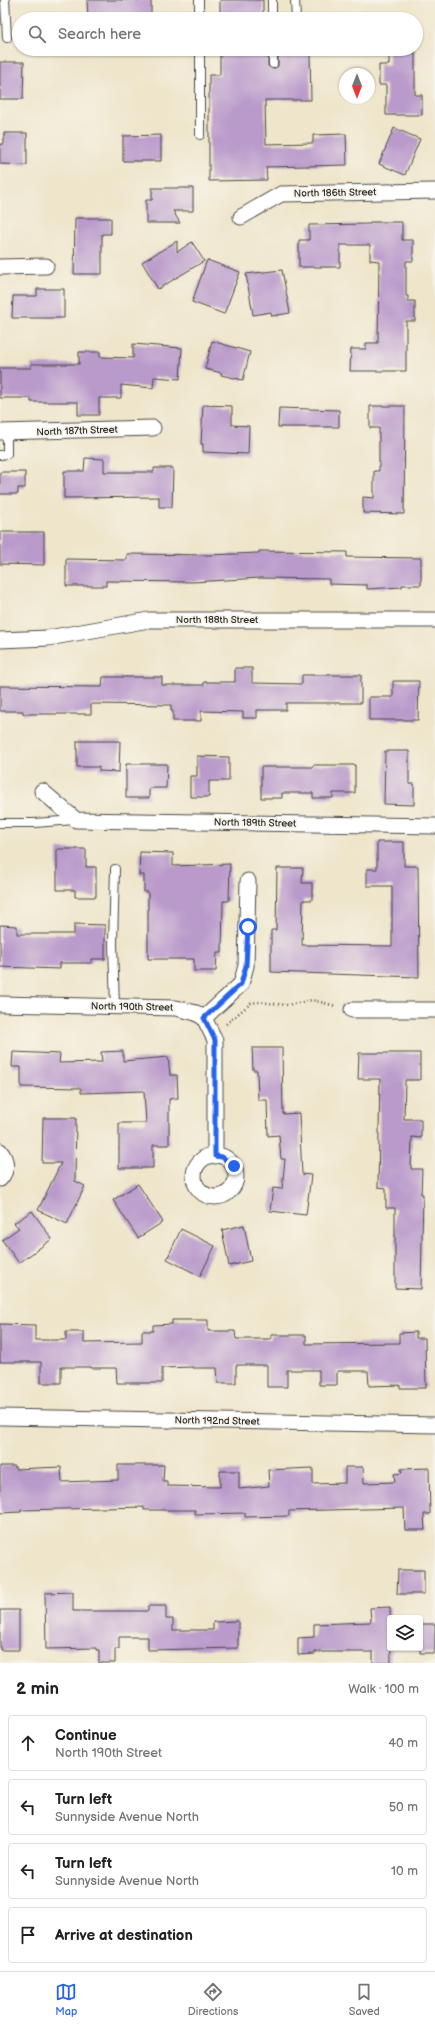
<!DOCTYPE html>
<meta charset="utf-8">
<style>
:root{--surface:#fff;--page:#f2f2f2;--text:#202124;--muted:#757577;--line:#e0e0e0;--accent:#2563eb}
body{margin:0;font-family:"Balsamiq Sans",sans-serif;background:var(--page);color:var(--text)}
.controls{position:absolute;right:12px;bottom:12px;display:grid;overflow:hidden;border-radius:4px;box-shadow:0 1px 3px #0004}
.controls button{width:36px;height:36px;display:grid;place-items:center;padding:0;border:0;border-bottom:1px solid var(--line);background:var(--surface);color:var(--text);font:20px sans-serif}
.compass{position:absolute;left:339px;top:68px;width:36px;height:36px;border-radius:50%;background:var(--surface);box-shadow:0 1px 3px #0004;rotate:180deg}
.stop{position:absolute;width:12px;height:12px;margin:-9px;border:3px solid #2563eb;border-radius:50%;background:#fff}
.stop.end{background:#2563eb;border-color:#fff;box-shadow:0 1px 4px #0008}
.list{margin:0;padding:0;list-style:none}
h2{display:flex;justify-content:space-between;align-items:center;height:52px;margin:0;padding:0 16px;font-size:17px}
h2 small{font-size:13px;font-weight:400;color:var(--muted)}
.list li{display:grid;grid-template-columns:26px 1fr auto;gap:12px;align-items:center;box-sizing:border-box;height:56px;margin:0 8px 8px;padding:0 8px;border:1px solid var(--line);border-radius:4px}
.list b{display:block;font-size:15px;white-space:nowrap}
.list p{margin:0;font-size:13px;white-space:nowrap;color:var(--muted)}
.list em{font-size:13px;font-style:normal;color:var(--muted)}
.icon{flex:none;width:22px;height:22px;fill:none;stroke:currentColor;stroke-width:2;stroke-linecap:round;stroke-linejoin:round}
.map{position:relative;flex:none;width:435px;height:1663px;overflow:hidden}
.search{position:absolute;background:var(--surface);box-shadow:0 1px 3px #0004;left:12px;right:12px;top:12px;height:44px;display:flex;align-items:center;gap:10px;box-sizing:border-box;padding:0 14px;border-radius:22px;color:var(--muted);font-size:15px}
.sheet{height:308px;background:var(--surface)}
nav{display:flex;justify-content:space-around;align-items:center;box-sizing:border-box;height:56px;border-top:1px solid var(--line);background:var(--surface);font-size:11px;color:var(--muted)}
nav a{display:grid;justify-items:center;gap:2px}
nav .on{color:var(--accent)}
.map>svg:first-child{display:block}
.building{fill:#b99acb}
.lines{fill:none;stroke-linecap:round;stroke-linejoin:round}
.service-casing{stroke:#484743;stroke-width:10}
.minor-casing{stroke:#484743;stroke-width:17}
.path{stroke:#484743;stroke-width:2.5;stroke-dasharray:1 3;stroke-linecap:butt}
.service{stroke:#fff;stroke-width:8}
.minor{stroke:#fff;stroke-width:15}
.route{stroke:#2563eb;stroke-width:5}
.labels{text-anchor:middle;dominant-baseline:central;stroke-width:3.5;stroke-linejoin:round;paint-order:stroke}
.street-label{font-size:10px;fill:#2b2b2b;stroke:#f7f3e8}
</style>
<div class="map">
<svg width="435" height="1663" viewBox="0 0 435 1663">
<rect width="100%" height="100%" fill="#f7f3e8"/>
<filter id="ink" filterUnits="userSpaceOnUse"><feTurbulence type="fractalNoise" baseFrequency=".025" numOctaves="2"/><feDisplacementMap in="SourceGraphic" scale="8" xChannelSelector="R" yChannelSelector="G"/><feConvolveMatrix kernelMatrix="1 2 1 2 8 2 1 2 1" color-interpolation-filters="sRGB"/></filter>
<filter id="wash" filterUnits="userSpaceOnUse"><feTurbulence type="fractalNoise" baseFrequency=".012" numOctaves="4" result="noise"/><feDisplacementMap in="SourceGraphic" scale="16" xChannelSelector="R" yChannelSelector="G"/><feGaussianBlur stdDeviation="0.9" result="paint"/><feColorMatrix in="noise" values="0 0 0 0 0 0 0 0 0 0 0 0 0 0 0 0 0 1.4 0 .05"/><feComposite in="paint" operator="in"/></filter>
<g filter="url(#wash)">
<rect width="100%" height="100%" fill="#eee5ca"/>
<g id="blocks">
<path class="building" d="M87,0h64v19l-63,-1z
M220,0h43v19h-43z
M220,49h44v4h4v13l5,3 5,-3v-13l32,-1 1,48h-46l1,44 47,-1v-8l33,-1 1,31 -81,2 1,13 -58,1v-106h11z
M389,49h26v46h7v20h-36v-30h-7v-20h10z
M0,62h24l-1,37h-23z
M394,128l26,11 -15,36 -26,-11z
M4,133h23v32l-27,-1v-20h4z
M161,135v26h-38v-25z
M152,188h41v23h-20l7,12h-34v-23h6z
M75,218h36v16h-9v40h-28z
M370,222h32v18h11v21h-7v35h2v5h7v20h-9v50h-56l1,-22h15v-6h12l1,-82 -9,-1v-15h-30v22h-41v-27h10v-15l61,-1z
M177,241v11l15,-10 12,19 -46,28 -16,-27z
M207,260l33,12 -16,42 -32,-12z
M282,270l8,43 -18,3 -1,-4 -18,3 -7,-41z
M37,289h27v29h-52l1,-22h24z
M212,341l38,11 -7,28 -22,-5 1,-2 -17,-4z
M133,344l49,4 -2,31 -26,-2 -1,11 -32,-3v13h-22v17h-21v-13h-47v-4h-31v-30h31v-4h48v-12h21v5l33,1z
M203,405l29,1v19l17,1 -1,28 -45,-2v-8h-2z
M370,406h35l-1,108 -41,-1v-16l11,1v-27h5v-43h-9z
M279,408l60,2v17h-61z
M85,458l19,1v13h50v-4h19l-1,39h-13v-10l-95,1v-27h20z
M0,472h25v16h-7v6h-18z
M0,532h44v33l-44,-1z
M259,551l88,1v5l74,1v27h-19v2l-35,2v-4l-38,-1v-5l-69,-1 -67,4 -87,-1v5h-40v-27l61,1v-6l82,1 50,-2z
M235,668h17v15l50,1v-9h59v28h-75v7h-29v8h-14v-6l-42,-1v10h-28v-10h-2v-6l-80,-1v10h-68v-3h-23v-25l102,1 1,-10h59v8h42v-3h31z
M393,681h26l-1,39h-49v-23h24z
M77,741h43l-1,31 -20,-1v-4h-22z
M385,751h24v33h5v21l-30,-1z
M197,756l32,1v24h-20v16h-19v-21h7z
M126,764h41l-1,24h-17v10h-23z
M313,765h42v28h-22v5h-20v-5h-31v5h-21v-31h52z
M377,842h27v24h14l1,111 -148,-5v-42h5l1,-62h26l-1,15h10v17h-9l-1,45 90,1v-60h-25v-17h10z
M57,849h29v18h10v30h-21v-7h-18z
M140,852l33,1v13l57,-2 -1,37h-6l-1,52h-5l-1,18h-22v-12h-46v-67h-4v-17h-5z
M74,924l31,1v34h-13v4h-32v6l-60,-2v-42l17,1v8h57z
M252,1048h30l1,66 16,-1 3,61 9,1 -5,40 -36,-4 3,-23 9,1 3,-30h-4l-2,-24 -11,1 -1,-36h-9l-1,-30h-4z
M123,1051v10l45,-4 2,18h7l1,23 -9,1v46h-16v23h-34v-45h27l-2,-32 -63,2v-5l-60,-1v-20h-9l1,-15 47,2 -1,9 43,-1 -1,-10z
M359,1053h61v27h-15l-1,39h17v19l-9,-1 -1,32h11l-1,25h2l-2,95 -26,-1v-80h-9v-20l-8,-1 2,-108h-22z
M43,1118h33l-1,63 10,5 -18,38 -29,-14 23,-47h-19z
M138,1184l25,38 -25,16 -25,-38z
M32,1211l20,28 -33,24 -17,-23 17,-12 -5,-5z
M244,1225l7,36 -22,5 -7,-36z
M181,1229l34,17 -15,30 -33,-17z
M172,1320h36v11h27l1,8h35v-4h35v9l93,-1v-10l17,-1v6h9l1,50h-26v-3l-31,1 -1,-15h-31v14h-18v-15h-32v17h-20v-22h-31v18h-18l-1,-15h-24v-1l-31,1v15h-45l-1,-15h-25v-1h-30v16h-20v-21h-41v-38l35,1v15h31v-8h18v11l58,-1v-11h11v-6l19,-1z
M118,1465h46l-1,16h4v5l53,1v-16h19v18l30,-3 -1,-16 45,-2v16l32,-1v-16h18l1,16 31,-1 -1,-8 8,-1 -1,-4 28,-1 1,46h-6l1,16h-20l-1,-22 -115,3v5l-44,1v-4l-50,1v-4h-51v-3l-123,3v2l-21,1v-47h15v3l46,-2 1,15 56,-2z
M398,1570h26v24h-27z
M73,1592v19h75v-5h18v13h7v11h40v-8l25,-1v27l-90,2v-13h-29v12h-4v14h-16v-13h-3v-2l-50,1 -1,-56z
M390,1607l1,56h-18v-11h-58v2l-17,1v-17l16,-1v-13l57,-2 -1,-14z
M0,1610h19v40h-19z
M420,1624h15v29h-15z"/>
</g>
</g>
<g filter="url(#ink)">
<use href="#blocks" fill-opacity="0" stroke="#484743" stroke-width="1"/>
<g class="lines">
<g class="service-casing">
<path id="service" d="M5,0l2,38
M199,0v19
M272,0v19
M295,0l1,19
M200,49v86
M273,49v15
M0,455l7,-1v-22
M0,823h34l41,-3
M115,869l-2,75 2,63"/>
</g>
<g class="minor-casing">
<path id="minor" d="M241,217l40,-23 154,-3
M0,267l46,-1
M0,432l153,-4
M0,640l48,-2 101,-18h286
M42,791l34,29 359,6
M0,1004l176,4 20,5 8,5 37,-34 5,-18 2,-85
M352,1010h83
M204,1018l11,22v116
M0,1151c7,9 8,19 0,28
M194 1176a21 21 0 1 1 42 0a21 21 0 1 1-42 0Z
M0,1417l435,8"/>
</g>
<path class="path" d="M226,1024l25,-21 7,-1 30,3 24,-5 24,6"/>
<use href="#service" class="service"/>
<use href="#minor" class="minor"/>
</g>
</g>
<g class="lines" filter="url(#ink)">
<path class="route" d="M234,1166l-12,-9 -7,-1v-116l-11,-22 37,-34 5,-18 2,-39"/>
</g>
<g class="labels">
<g class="street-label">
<text transform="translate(335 193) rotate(-1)">North 186th Street</text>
<text transform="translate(77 431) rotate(-2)">North 187th Street</text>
<text x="217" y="620">North 188th Street</text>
<text transform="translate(255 823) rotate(1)">North 189th Street</text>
<text transform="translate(132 1007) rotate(1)">North 190th Street</text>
<text transform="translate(217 1421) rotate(1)">North 192nd Street</text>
</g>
</g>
</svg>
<div class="controls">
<button><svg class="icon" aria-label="layers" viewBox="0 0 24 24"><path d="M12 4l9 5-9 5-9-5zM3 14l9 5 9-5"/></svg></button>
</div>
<svg class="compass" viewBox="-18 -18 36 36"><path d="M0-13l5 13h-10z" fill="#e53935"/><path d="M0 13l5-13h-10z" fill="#757577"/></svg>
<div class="stop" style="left:248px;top:927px"></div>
<div class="stop end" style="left:234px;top:1166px"></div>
<div class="search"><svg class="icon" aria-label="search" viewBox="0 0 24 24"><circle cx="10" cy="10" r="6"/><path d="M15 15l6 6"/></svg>Search here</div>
</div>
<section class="sheet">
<h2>2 min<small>Walk · 100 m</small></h2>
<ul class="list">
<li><svg class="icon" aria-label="ahead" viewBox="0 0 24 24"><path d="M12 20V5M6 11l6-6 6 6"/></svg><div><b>Continue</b><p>North 190th Street</p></div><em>40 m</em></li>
<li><svg class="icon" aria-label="left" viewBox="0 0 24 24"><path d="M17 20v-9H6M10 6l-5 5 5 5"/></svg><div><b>Turn left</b><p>Sunnyside Avenue North</p></div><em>50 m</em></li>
<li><svg class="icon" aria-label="left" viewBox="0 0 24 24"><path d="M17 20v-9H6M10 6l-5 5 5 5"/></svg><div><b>Turn left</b><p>Sunnyside Avenue North</p></div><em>10 m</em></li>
<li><svg class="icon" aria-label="arrive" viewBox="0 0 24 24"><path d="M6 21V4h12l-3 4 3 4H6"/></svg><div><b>Arrive at destination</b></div></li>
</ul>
</section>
<nav>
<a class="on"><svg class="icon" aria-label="map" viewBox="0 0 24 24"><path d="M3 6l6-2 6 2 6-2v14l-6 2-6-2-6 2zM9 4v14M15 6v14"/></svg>Map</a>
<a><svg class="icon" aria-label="directions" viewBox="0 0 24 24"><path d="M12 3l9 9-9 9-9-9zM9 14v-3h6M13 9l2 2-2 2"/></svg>Directions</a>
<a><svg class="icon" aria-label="saved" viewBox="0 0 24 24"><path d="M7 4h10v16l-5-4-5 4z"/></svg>Saved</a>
</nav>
